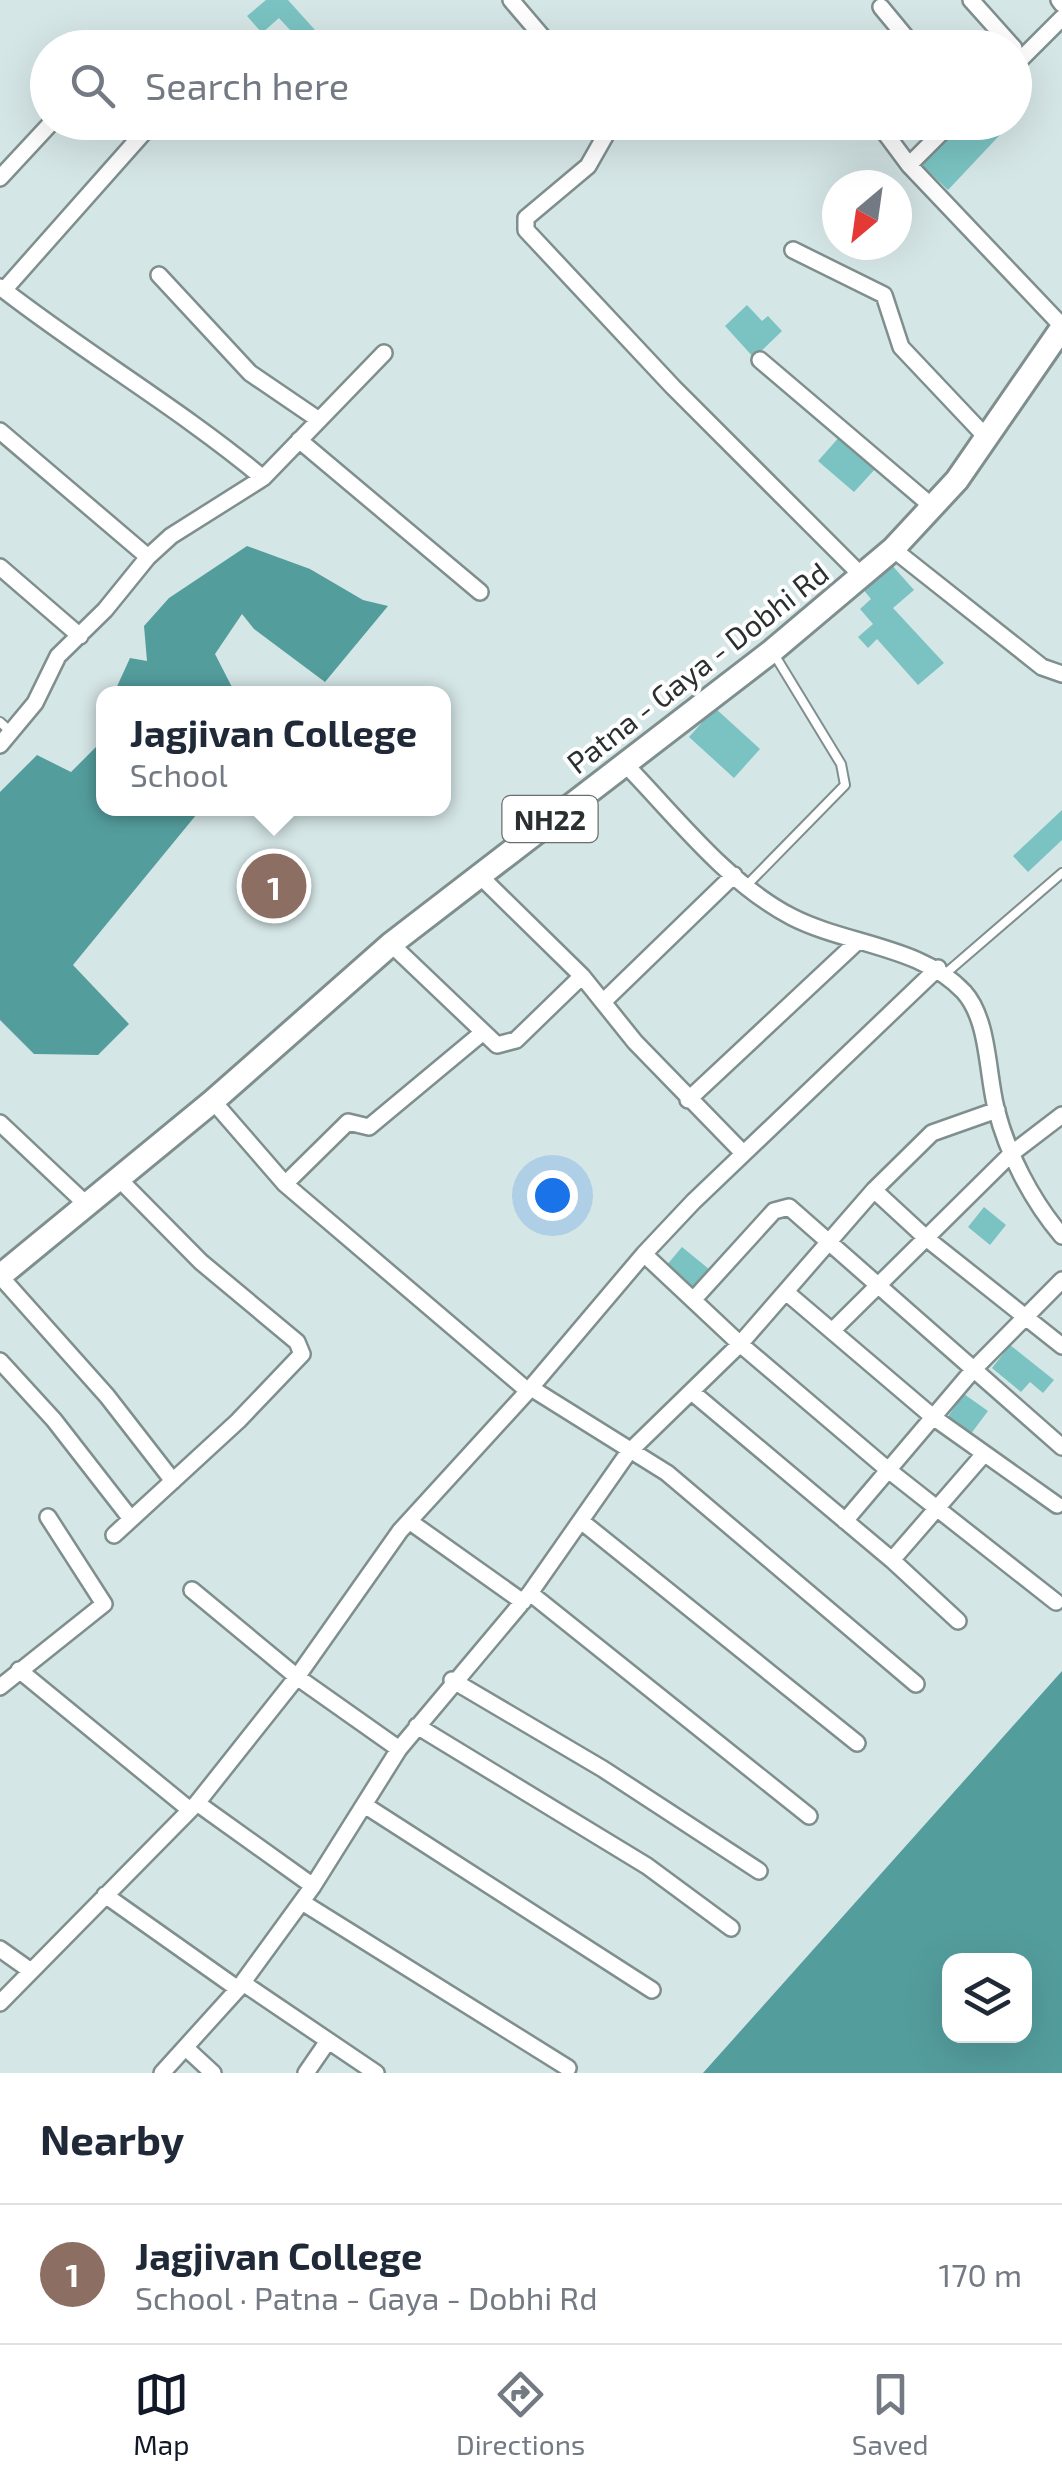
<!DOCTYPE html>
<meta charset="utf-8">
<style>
:root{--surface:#fff;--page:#f2f2f3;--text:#1f2937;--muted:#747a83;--line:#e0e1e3;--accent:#111827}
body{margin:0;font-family:"Exo 2",sans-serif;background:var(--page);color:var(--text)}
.controls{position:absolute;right:30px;bottom:30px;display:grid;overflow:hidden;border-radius:20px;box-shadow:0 10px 40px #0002}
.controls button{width:90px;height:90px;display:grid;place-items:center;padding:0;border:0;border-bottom:2px solid var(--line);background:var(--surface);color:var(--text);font:50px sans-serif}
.compass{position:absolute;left:822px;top:170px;width:90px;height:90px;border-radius:50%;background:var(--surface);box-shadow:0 10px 40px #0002;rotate:209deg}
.you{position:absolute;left:552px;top:1195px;width:35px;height:35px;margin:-25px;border:8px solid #fff;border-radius:50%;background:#1a73e8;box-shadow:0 0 0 15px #1a73e833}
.badge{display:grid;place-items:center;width:65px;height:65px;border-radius:50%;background:var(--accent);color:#fff;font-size:32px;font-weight:700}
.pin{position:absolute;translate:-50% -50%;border:5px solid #fff;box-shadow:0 2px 10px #0006}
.popup{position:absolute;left:96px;top:686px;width:355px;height:130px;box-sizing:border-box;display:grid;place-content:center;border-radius:20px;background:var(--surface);filter:drop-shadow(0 2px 8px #0005);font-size:32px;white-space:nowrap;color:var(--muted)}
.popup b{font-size:38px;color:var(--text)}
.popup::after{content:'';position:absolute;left:50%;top:100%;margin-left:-20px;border:20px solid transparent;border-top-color:var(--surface)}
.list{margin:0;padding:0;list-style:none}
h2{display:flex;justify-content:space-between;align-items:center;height:130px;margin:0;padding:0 40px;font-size:42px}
h2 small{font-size:32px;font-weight:400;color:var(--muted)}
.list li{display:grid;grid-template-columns:65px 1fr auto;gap:30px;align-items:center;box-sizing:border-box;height:140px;padding:0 40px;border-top:2px solid var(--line)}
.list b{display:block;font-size:38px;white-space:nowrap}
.list p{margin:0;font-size:32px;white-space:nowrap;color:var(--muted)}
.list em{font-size:32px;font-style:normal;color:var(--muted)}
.icon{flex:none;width:55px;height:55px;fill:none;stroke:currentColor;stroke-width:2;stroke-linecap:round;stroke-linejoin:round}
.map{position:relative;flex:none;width:1062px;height:2073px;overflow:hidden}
.search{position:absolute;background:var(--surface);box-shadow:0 10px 40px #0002;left:30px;right:30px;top:30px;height:110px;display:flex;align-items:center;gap:25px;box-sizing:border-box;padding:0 35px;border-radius:55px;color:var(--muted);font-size:38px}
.sheet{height:270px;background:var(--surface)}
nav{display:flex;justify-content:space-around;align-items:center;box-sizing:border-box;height:140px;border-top:2px solid var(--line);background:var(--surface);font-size:28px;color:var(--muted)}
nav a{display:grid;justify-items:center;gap:5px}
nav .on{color:var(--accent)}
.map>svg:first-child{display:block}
.water{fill:#549d9d;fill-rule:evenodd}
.building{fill:#7ac3c2}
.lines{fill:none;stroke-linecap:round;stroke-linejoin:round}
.service-casing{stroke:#7f8f8e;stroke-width:12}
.minor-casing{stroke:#7f8f8e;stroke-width:20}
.primary-casing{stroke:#7f8f8e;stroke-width:28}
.service{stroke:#fff;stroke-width:8}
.minor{stroke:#fff;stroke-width:15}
.primary{stroke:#fff;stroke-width:22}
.labels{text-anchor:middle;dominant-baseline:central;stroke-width:8;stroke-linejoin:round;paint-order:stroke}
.shield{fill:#fff;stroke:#6a6e6e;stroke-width:2.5}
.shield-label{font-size:28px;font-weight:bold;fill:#2a3030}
.street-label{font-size:30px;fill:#2a3030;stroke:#fff}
</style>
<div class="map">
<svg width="1062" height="2073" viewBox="0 0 1062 2073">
<rect width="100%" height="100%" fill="#d5e6e6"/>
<path class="water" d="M247,546l63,23 53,31 25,6 -63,76 -71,-53 -12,-15 -27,40 20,39h-121l16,-35 17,3 -3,-35 25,-28z
M104,739v69l97,1 -128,156 56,59 -31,31 -64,-1 -34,-34v-228l37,-37 34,17z
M1062,1671v402h-359zM950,1960h74v76h-74z"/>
<path class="building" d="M266,0h22l27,30 -14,12 -22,-24 -17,15 -15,-17z
M957,122h55l-64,68 -29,-28z
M747,305l15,16 6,-5 14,15 -28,27 -29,-32z
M841,435l36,32 -23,25 -36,-31z
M890,563l24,27 -21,18 51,55 -26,22 -41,-46 -9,9 -10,-11 15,-13 -13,-15 11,-10 -9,-11z
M715,708l45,41 -26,29 -45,-41z
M1062,810v30l-34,32 -15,-16z
M984,1207l22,18 -16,20 -22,-18z
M682,1247l33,27 -17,20 -32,-28z
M1010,1345l44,35 -11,13 -13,-11 -9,10 -29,-24z
M964,1394l24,17 -18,24 -23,-17z"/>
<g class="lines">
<g class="service-casing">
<path id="service" d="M0,722l12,11
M747,885l98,-100 -4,-21 -67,-110
M945,974l117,-101"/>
</g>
<g class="minor-casing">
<path id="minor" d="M511,0l41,48
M971,0l43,48
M1059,0l3,4
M881,7l34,41
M1014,66l48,-48
M613,122l-25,44 -62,52v12l147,157 189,189
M877,122l32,43 153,161
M909,165l43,-43
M0,178l52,-56
M793,250l91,45 17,52 86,91
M159,275l91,98 69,47
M0,287c86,67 179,121 263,191
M4,290l149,-168
M760,360l174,148
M0,431l148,126
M299,440l181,152
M893,549l149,118 20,7
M0,567l80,69
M0,745l35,-42 23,-47 47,-46 43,-53 23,-21 92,-58 121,-125
M623,762c51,52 103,121 169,155 55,28 129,29 172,75 25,28 23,81 32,116 11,45 36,93 66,128
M479,875l103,101 53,66 108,111
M391,944l106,101 19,-5 66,-64
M605,1000l129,-125
M688,1100l169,-158
M213,1101l72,83 243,207
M0,1123l86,81
M285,1184l63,-62 21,5 113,-94
M874,1190l52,48 136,108
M644,1254l96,90 147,125 169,133
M0,1276l107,120 66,85
M786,1292l147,125 124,88
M694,1299l80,-88 15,-4 273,240
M833,1330l178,-176 51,-39
M0,1361l54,59 77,99
M531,1388l136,85 249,211
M693,1393l199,167 66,61
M409,1521l114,81
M581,1521l276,222
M845,1521l129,-152 88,-89
M114,1535l124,-114 64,-67 -5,-12 -96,-80 -83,-84
M892,1560l92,-106
M192,1590l105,87 102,72
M530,1593l279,223
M19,1670l171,140
M452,1680l151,89 156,102
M0,1687l104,-83 -56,-87
M417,1726l230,140 84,62
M197,1803l116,83
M366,1806l286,184
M105,1895l133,94
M302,1902l266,166
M0,1949l31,22
M243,1983l133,90
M0,2003l197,-200 100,-126 103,-146 128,-140 116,-137 49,-52 245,-234
M187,2049l26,24
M162,2073l76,-84 75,-103 86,-137 131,-156 98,-140 112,-109 134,-154 58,-57 65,-23
M306,2073l22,-32"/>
</g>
<g class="primary-casing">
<path id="primary" d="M0,1276l213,-175 178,-157 381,-293 121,-102 64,-69 105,-152"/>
</g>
<use href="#service" class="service"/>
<use href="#minor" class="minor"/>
<use href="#primary" class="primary"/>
</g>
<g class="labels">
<rect class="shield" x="502.5" y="796" width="95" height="46" rx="8"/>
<g class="shield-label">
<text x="550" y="819">NH22</text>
</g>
<g class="street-label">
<text transform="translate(697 667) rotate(-38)">Patna - Gaya - Dobhi Rd</text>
</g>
</g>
</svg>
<div class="controls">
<button><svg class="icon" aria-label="layers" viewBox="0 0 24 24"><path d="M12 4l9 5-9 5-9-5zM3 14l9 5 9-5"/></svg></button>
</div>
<svg class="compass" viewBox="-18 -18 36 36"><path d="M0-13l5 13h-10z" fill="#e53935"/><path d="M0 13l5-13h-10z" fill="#747a83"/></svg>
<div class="you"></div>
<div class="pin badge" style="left:274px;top:886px;background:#8d6e63">1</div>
<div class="popup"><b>Jagjivan College</b>School</div>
<div class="search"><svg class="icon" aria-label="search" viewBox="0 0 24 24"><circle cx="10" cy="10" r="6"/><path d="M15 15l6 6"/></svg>Search here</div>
</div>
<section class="sheet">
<h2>Nearby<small></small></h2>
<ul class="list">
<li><span class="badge" style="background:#8d6e63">1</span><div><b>Jagjivan College</b><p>School · Patna - Gaya - Dobhi Rd</p></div><em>170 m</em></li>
</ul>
</section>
<nav>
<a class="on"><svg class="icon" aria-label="map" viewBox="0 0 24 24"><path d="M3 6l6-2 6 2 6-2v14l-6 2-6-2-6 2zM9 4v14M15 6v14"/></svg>Map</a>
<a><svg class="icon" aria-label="directions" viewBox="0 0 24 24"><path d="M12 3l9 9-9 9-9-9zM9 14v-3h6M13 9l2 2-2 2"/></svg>Directions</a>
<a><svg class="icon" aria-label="saved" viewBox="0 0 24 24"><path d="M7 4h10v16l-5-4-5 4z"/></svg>Saved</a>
</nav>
